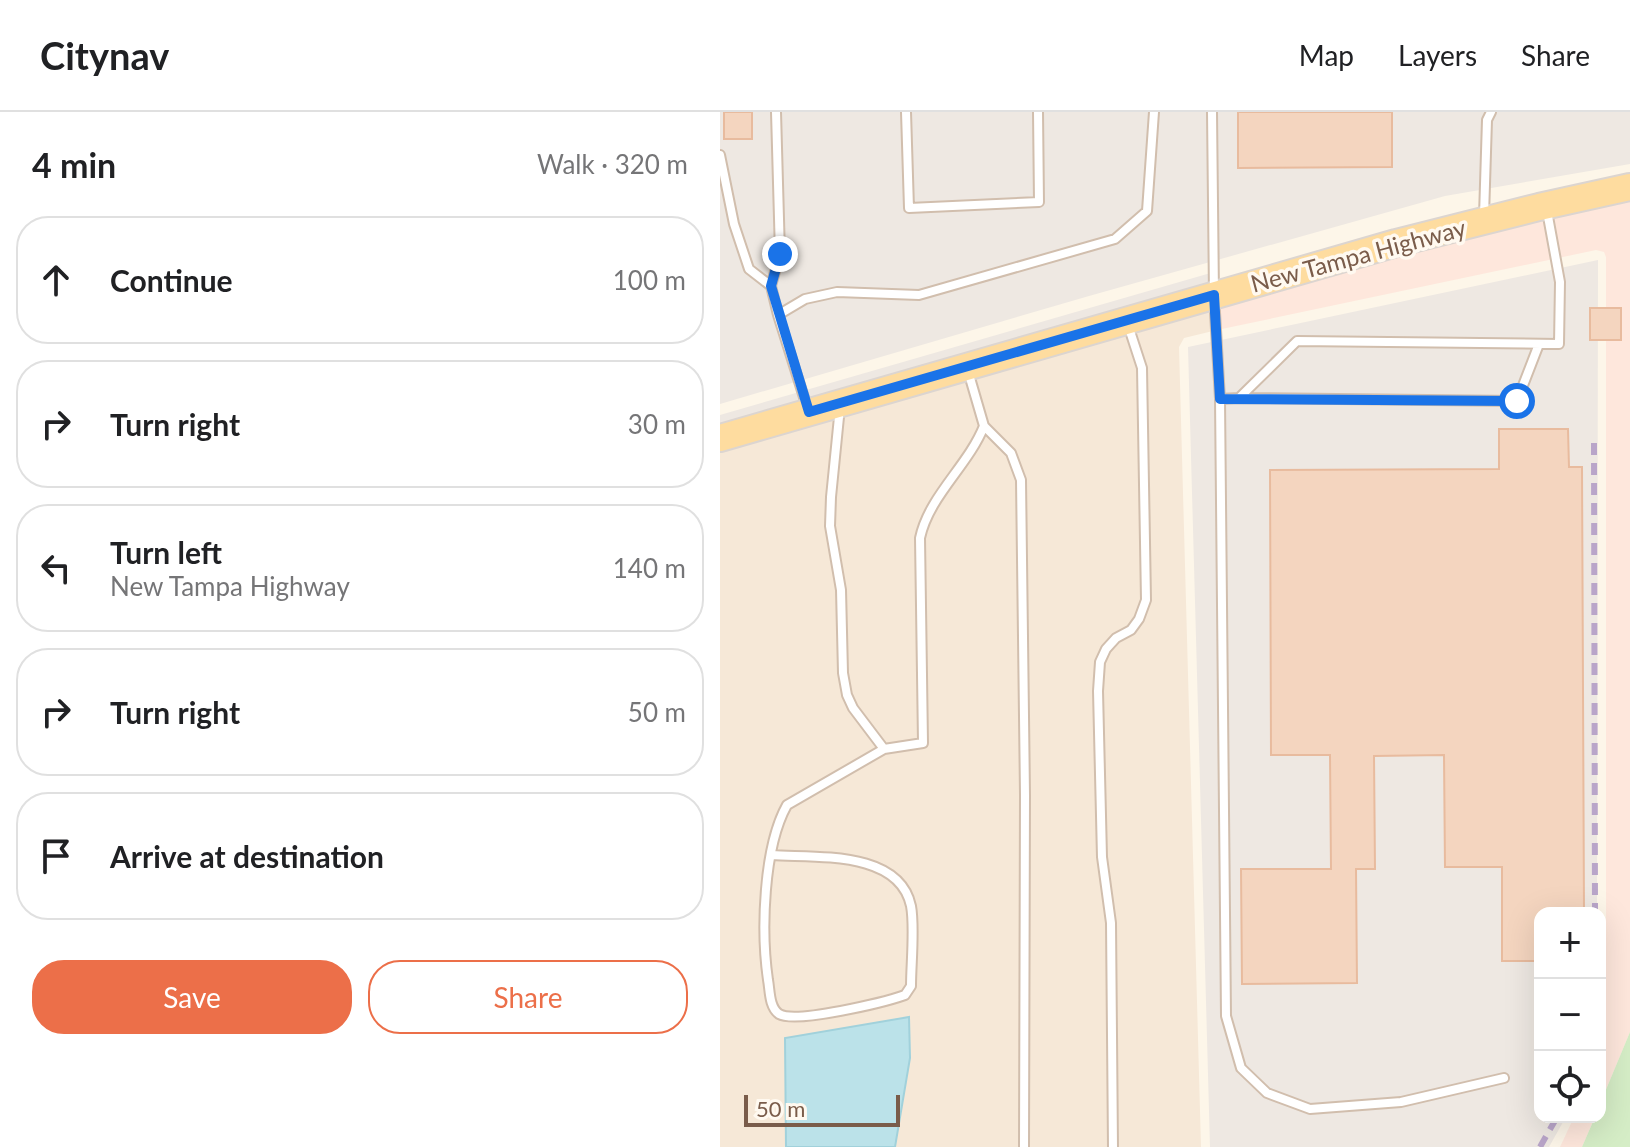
<!DOCTYPE html>
<meta charset="utf-8">
<style>
:root{--surface:#fff;--page:#f2f2f2;--text:#202124;--muted:#757577;--line:#e0e0e0;--accent:#ec6f49}
body{margin:0;font-family:Lato,sans-serif;background:var(--page);color:var(--text)}
.controls{position:absolute;right:24px;bottom:24px;display:grid;overflow:hidden;border-radius:16px;box-shadow:0 8px 32px #0002}
.controls button{width:72px;height:72px;display:grid;place-items:center;padding:0;border:0;border-bottom:2px solid var(--line);background:var(--surface);color:var(--text);font:40px sans-serif}
.scale{position:absolute;left:24px;bottom:20px;width:156px;box-sizing:border-box;padding-left:8px;border:4px solid #7a5c4a;border-top:0;font-size:22px;line-height:28px;white-space:nowrap;color:#7a5c4a;-webkit-text-stroke:6px #fff9f0;paint-order:stroke}
.stop{position:absolute;width:24px;height:24px;margin:-18px;border:6px solid #1a73e8;border-radius:50%;background:#fff}
.stop.end{background:#1a73e8;border-color:#fff;box-shadow:0 2px 8px #0008}
.list{margin:0;padding:0;list-style:none}
h2{display:flex;justify-content:space-between;align-items:center;height:104px;margin:0;padding:0 32px;font-size:34px}
h2 small{font-size:26px;font-weight:400;color:var(--muted)}
.list li{display:grid;grid-template-columns:52px 1fr auto;gap:24px;align-items:center;box-sizing:border-box;height:128px;margin:0 16px 16px;padding:0 16px;border:2px solid var(--line);border-radius:32px}
.list b{display:block;font-size:30px;white-space:nowrap}
.list p{margin:0;font-size:26px;white-space:nowrap;color:var(--muted)}
.list em{font-size:26px;font-style:normal;color:var(--muted)}
.actions{display:flex;gap:16px;padding:24px 32px}
.actions a{flex:1;padding:18px 0;border:2px solid var(--accent);border-radius:32px;text-align:center;font-size:28px;color:var(--accent)}
.actions .main{background:var(--accent);color:#fff}
.icon{flex:none;width:44px;height:44px;fill:none;stroke:currentColor;stroke-width:2;stroke-linecap:round;stroke-linejoin:round}
.map{position:relative;flex:none;width:910px;height:1035px;overflow:hidden}
header{display:flex;align-items:center;gap:48px;box-sizing:border-box;height:112px;padding:0 40px;background:var(--surface);border-bottom:2px solid var(--line)}
header strong{font-size:38px}
nav{display:flex;gap:44px;margin-inline-start:auto;font-size:28px}
main{display:flex}
aside{flex:1;background:var(--surface)}
.map>svg:first-child{display:block}
.residential{fill:#f6e8d7}
.commercial{fill:#fee7dc}
.industrial{fill:#eee8e2}
.green{fill:#d5edc6}
.water{fill:#bbe2e9;stroke:#a1d1db;stroke-width:2}
.building{fill:#f4d5bf;stroke:#e8bb9e;stroke-width:2}
.lines{fill:none;stroke-linecap:round;stroke-linejoin:round}
.service-casing{stroke:#d1bead;stroke-width:12}
.primary-casing{stroke:#dcd5d0;stroke-width:30}
.service{stroke:#fff;stroke-width:8}
.primary{stroke:#fedc9f;stroke-width:26}
.rail{stroke:#b9a5c9;stroke-width:6;stroke-dasharray:12 8;stroke-linecap:butt}
.route{stroke:#1a73e8;stroke-width:10}
.labels{text-anchor:middle;dominant-baseline:central;stroke-width:7;stroke-linejoin:round;paint-order:stroke}
.street-label{font-size:24px;fill:#7a5c4a;stroke:#fff9f0}
</style>
<header>
<strong>Citynav</strong>
<nav><a>Map</a><a>Layers</a><a>Share</a></nav>
</header>
<main>
<aside>
<h2>4 min<small>Walk · 320 m</small></h2>
<ul class="list">
<li><svg class="icon" aria-label="ahead" viewBox="0 0 24 24"><path d="M12 20V5M6 11l6-6 6 6"/></svg><div><b>Continue</b></div><em>100 m</em></li>
<li><svg class="icon" aria-label="right" viewBox="0 0 24 24"><path d="M7 20v-9h11M14 6l5 5-5 5"/></svg><div><b>Turn right</b></div><em>30 m</em></li>
<li><svg class="icon" aria-label="left" viewBox="0 0 24 24"><path d="M17 20v-9H6M10 6l-5 5 5 5"/></svg><div><b>Turn left</b><p>New Tampa Highway</p></div><em>140 m</em></li>
<li><svg class="icon" aria-label="right" viewBox="0 0 24 24"><path d="M7 20v-9h11M14 6l5 5-5 5"/></svg><div><b>Turn right</b></div><em>50 m</em></li>
<li><svg class="icon" aria-label="arrive" viewBox="0 0 24 24"><path d="M6 21V4h12l-3 4 3 4H6"/></svg><div><b>Arrive at destination</b></div></li>
</ul>
<div class="actions"><a class="main">Save</a><a>Share</a></div>
</aside>
<div class="map">
<svg width="910" height="1035" viewBox="0 0 910 1035">
<rect width="100%" height="100%" fill="#fdf6e9"/>
<path class="residential" d="M497,194v24l-33,8 -5,9 22,800h-306l15,-89 -1,-41 -124,21 1,109h-66v-696z"/>
<path class="commercial" d="M910,87v833l-30,72v-54l6,-15v-778l-2,-5 -8,-2 -379,80v-24l181,-51 144,-37z
M854,1005h21l-13,30h-22z"/>
<path class="industrial" d="M0,0h910v52l-185,32 -356,100 -369,108z
M878,148l-1,653h-57v204h25l-2,5 -14,25h-339l-22,-800z
M494,160l-3,11 -491,142v-10z"/>
<path class="green" d="M910,920v115h-48l13,-30h5v-13z"/>
<path class="water" d="M189,905l1,41 -15,89h-109l-1,-109z"/>
<path class="building" d="M4,0h28v27h-28z
M518,0h154v55l-154,1z
M870,196h31v32h-31z
M779,317h69l1,38h13l2,446h-44v48h-38v-94h-57l-1,-112 -70,1 1,113h-19l1,114 -115,1 -1,-115h90l-1,-114h-59l-1,-285 229,-1z"/>
<g class="lines">
<g class="service-casing">
<path id="service" d="M56,0l4,142 -9,32 7,29
M186,0l3,96 130,-6 -1,-90
M492,0l2,183 6,104 19,-1 58,-57 262,3 1,-62 -13,-71
M0,43l14,69 15,45 22,17
M764,104l3,-96 4,-8
M519,286l278,3 22,-57
M500,287l6,617 15,52 26,25 43,16 91,-7 103,-24
M87,295l-29,-92 27,-16 32,-7 82,3 196,-56 32,-28 7,-99
M120,295l-9,90 -1,29 11,64 2,83 4,22 6,13 31,41
M264,314l27,27 10,27 4,315 -1,352
M52,743c44,3 127,-5 139,51 4,21 0,58 0,80l-6,9c-20,7 -109,29 -126,19 -10,-7 -9,-24 -11,-34 -7,-48 -5,-132 19,-175l97,-56 39,-6 -3,-205c9,-42 48,-72 64,-112l-16,-55
M393,1035l-2,-224 -9,-66 -4,-166 2,-29 6,-13 10,-11 15,-8 8,-11 7,-19 -4,-232 -14,-43"/>
</g>
<g class="primary-casing">
<path id="primary" d="M0,326l676,-195 143,-36 91,-20"/>
</g>
<use href="#service" class="service"/>
<use href="#primary" class="primary"/>
<path class="rail" d="M874,331l1,470
M820,1035l17,-30"/>
</g>
<g class="lines">
<path class="route" d="M60,142l-9,32 38,126 405,-117 6,104 297,2"/>
</g>
<g class="labels">
<g class="street-label">
<text transform="translate(638 143) rotate(-15)">New Tampa Highway</text>
</g>
</g>
</svg>
<div class="controls">
<button>+</button>
<button>−</button>
<button><svg class="icon" aria-label="locate" viewBox="0 0 24 24"><circle cx="12" cy="12" r="6"/><path d="M12 2v4M12 18v4M2 12h4M18 12h4"/></svg></button>
</div>
<div class="scale">50 m</div>
<div class="stop" style="left:797px;top:289px"></div>
<div class="stop end" style="left:60px;top:142px"></div>
</div>
</main>
